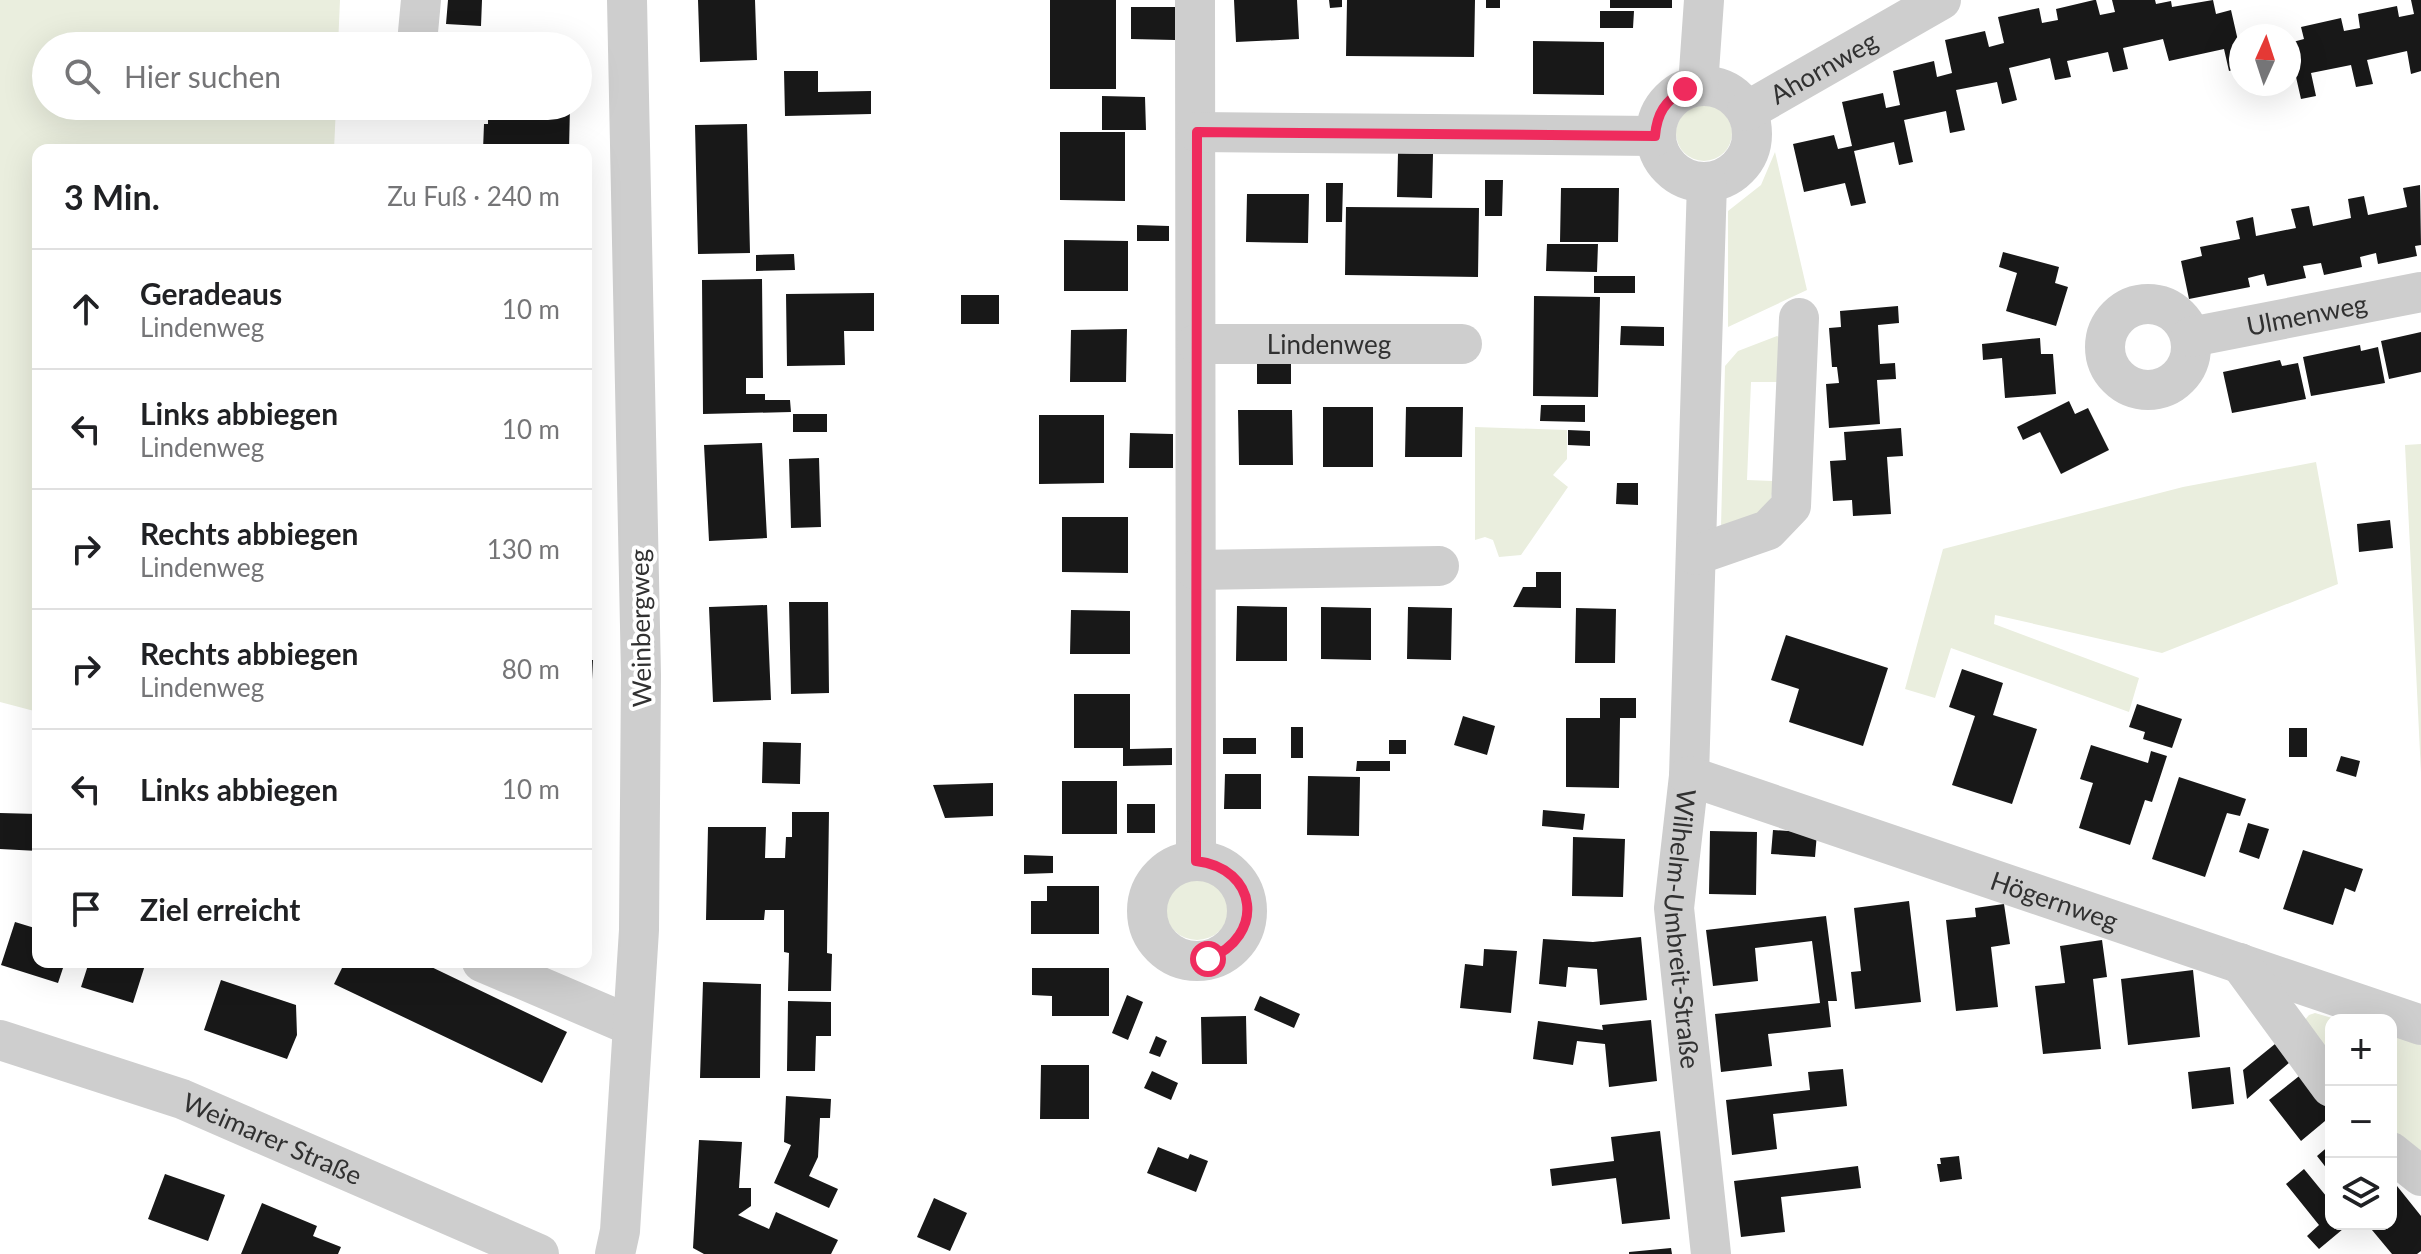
<!DOCTYPE html>
<html lang="de">
<meta charset="utf-8">
<style>
:root{--surface:#fff;--page:#f2f2f2;--text:#202124;--muted:#757577;--line:#e0e0e0}
body{margin:0;font-family:Lato,sans-serif;background:var(--page);color:var(--text)}
.controls{position:absolute;right:24px;bottom:24px;display:grid;overflow:hidden;border-radius:16px;box-shadow:0 8px 32px #0002}
.controls button{width:72px;height:72px;display:grid;place-items:center;padding:0;border:0;border-bottom:2px solid var(--line);background:var(--surface);color:var(--text);font:40px sans-serif}
.compass{position:absolute;left:2229px;top:24px;width:72px;height:72px;border-radius:50%;background:var(--surface);box-shadow:0 8px 32px #0002;rotate:3deg}
.stop{position:absolute;width:24px;height:24px;margin:-18px;border:6px solid #ef2b5d;border-radius:50%;background:#fff}
.stop.end{background:#ef2b5d;border-color:#fff;box-shadow:0 2px 8px #0008}
.list{margin:0;padding:0;list-style:none}
h2{display:flex;justify-content:space-between;align-items:center;height:104px;margin:0;padding:0 32px;font-size:34px}
h2 small{font-size:26px;font-weight:400;color:var(--muted)}
.list li{display:grid;grid-template-columns:52px 1fr auto;gap:24px;align-items:center;box-sizing:border-box;height:120px;padding:0 32px;border-top:2px solid var(--line)}
.list b{display:block;font-size:30px;white-space:nowrap}
.list p{margin:0;font-size:26px;white-space:nowrap;color:var(--muted)}
.list em{font-size:26px;font-style:normal;color:var(--muted)}
.icon{flex:none;width:44px;height:44px;fill:none;stroke:currentColor;stroke-width:2;stroke-linecap:round;stroke-linejoin:round}
.map{position:relative;flex:none;width:2421px;height:1254px;overflow:hidden}
.search{position:absolute;background:var(--surface);box-shadow:0 8px 32px #0002;left:32px;top:32px;width:560px;height:88px;display:flex;align-items:center;gap:20px;box-sizing:border-box;padding:0 28px;border-radius:44px;color:var(--muted);font-size:30px}
.panel{position:absolute;background:var(--surface);box-shadow:0 8px 32px #0002;left:32px;top:144px;width:560px;height:824px;border-radius:16px}
.map>svg:first-child{display:block}
.green{fill:#eaeede}
.building{fill:#181818}
.lines{fill:none;stroke-linecap:round;stroke-linejoin:round}
.minor{stroke:#cecece;stroke-width:40}
.route{stroke:#ef2b5d;stroke-width:10}
.labels{text-anchor:middle;dominant-baseline:central;stroke-width:8;stroke-linejoin:round;paint-order:stroke}
.street-label{font-size:26px;fill:#313131;stroke:#fff}
</style>
<div class="map">
<svg width="2421" height="1254" viewBox="0 0 2421 1254">
<rect width="100%" height="100%" fill="#fff"/>
<path class="green" d="M0,0h340l-2,46h-292v60h290l-2,44h-296v562l-38,-10z
M1676 133a28 28 0 1 1 56 0a28 28 0 1 1-56 0Z
M1775,152l32,138 -79,37v-116l33,-26z
M1777,336l4,2 -3,44h-27l-4,98 26,1c0,38 -21,36 -52,46l4,-161 13,-15z
M1475,427l92,3v29l-14,16 15,12 -47,68 -22,2 -6,-17 -8,-3 -10,3z
M2421,444v329l-16,-328z
M2316,462l22,122 -176,69 -167,-38 -1,9 145,54 -10,34 -178,-64 -16,50 -30,-9 38,-140 240,-62z
M1165 908a32 32 0 1 1 64 0a32 32 0 1 1-64 0Z
M2315,1013l24,7h-8v43l-27,-42 5,-6z
M2391,1035l30,10v118l-30,-24z"/>
<path class="building" d="M448,0h34l-1,26 -35,-2z
M698,0h57l2,60 -57,2z
M1050,0h66v89h-66z
M1234,0h63l2,39 -63,3z
M1329,0h13v7l-12,1z
M1347,0h128l-1,57 -128,-1z
M1486,0h14v8h-14z
M1610,0h62v8h-62z
M2094,0h2l4,15 15,-3 -3,-12h43l1,4 15,-3 1,6 41,-7 3,14 15,-4 10,44v14l-12,3 -5,-22 -55,12 -6,-22 -40,9 5,21 -15,3 -5,-20 -41,9 4,16 -16,3 -5,-22 -41,10 8,32 -15,4 -5,-22 -41,8 9,40 -15,3 -4,-22 -42,9 9,42 -14,3 -5,-23 -40,9 12,52 -15,3 -6,-23 -41,9 -11,-48 41,-9 4,14 14,-3 -10,-44 41,-9 3,15 14,-3 -7,-34 41,-10 3,16 15,-4 -7,-33 40,-9 4,16 15,-4 -6,-26 41,-9 3,15 16,-3 -2,-11z
M2411,0h10v71l-10,3 -4,-23 -40,9 6,24 -17,3 -5,-22 -40,8 5,23 -15,3 -5,-22 -7,1v-35l15,-4 -3,-12 40,-9 3,13 16,-3 -2,-14 39,-8 2,11 15,-3z
M1131,7h44v33l-44,-1z
M1600,11h34l-1,17h-33z
M340,39l108,4v3h-108z
M1533,41l71,1v53l-71,-1z
M784,71h34v21l53,-1v23l-86,2z
M1102,96l43,1 1,33h-44z
M488,106h82l-1,44h-86l1,-26h4z
M747,124l3,129 -52,1 -3,-129z
M1060,132h65v69l-65,-1z
M1398,153l35,1 -1,44 -35,-1z
M1485,180h18l-1,36h-17z
M1326,183h17l-1,39h-16z
M2420,185l1,60 -6,1 2,10 -39,8 -2,-11 -16,4 2,10 -38,8 -3,-12 -18,3 3,12 -39,8 -3,-12 -16,4 2,9 -61,12 -8,-38 21,-5 -2,-9 40,-8 -4,-18 17,-4 3,19 40,-8 -5,-19 18,-3 4,20 38,-8 -3,-19 16,-3 4,19 39,-8 -4,-19z
M1561,188h58l-1,54h-58z
M1247,194h62l-1,49 -62,-1z
M1346,207l133,1 -1,69 -133,-2z
M1137,225l32,1v15h-32z
M1064,240l64,1v50h-64z
M1547,244h51l-1,28 -51,-1z
M2003,252l56,15 -4,16 13,4 -12,39 -50,-15 11,-38 -18,-6z
M794,254l1,16 -39,1v-16z
M1594,276h41v17h-41z
M762,279l1,99h-17v16h19v6h25l1,12 -88,2 -1,-134z
M874,293v38h-30l1,34 -58,1 -1,-72z
M961,295h38v29h-38z
M1534,296l66,1 -2,100 -65,-1z
M1898,306l1,17 -21,2 2,39 15,-1 1,16 -19,1 3,44 -51,4 -3,-44 13,-1 -2,-16h-5l-3,-39 12,-1 -1,-16z
M1621,326l43,1v19l-44,-1z
M1127,329l-1,53h-56l1,-52z
M2421,332v40l-32,7 -8,-38z
M2040,338l1,16h12l3,40 -51,4 -3,-40 -19,2 -1,-16z
M2360,345l1,6 17,-4 7,36 -74,13 -8,-39z
M1257,358h34v26h-34z
M2280,360l2,6 16,-3 8,36 -74,14 -9,-41z
M2069,401l6,13 13,-6 21,42 -48,24 -21,-42 -17,8 -6,-13z
M1541,405h44v17l-45,-1z
M1323,407h50v60h-50z
M1406,407h57l-1,50h-57z
M1238,410h54l1,55h-54z
M793,414h34v18h-34z
M1039,415h65v68l-65,1z
M1901,428l2,28 -16,1 4,57 -38,2 -1,-16 -19,1 -3,-40 16,-1 -2,-28z
M1568,430l22,1v15l-22,-1z
M1130,433l43,1v34h-44z
M762,443l5,95 -58,3 -5,-96z
M819,458l2,69 -30,1 -2,-69z
M1617,483h21v22l-22,-1z
M1062,517h66v56l-66,-1z
M2390,520l3,28 -34,4 -2,-28z
M586,528l5,1 -3,42 -2,-1z
M1536,572h25v36l-48,-1 10,-20h13z
M789,602h39l1,91 -38,1z
M767,605l4,95 -58,2 -4,-95z
M1237,606l50,1v54h-51z
M1321,607l50,1v52l-50,-1z
M1408,607l44,1 -1,52 -44,-1z
M1576,608l40,1 -1,54h-40z
M1071,610l59,1v43h-60z
M1786,635l102,33 -25,78 -74,-24 10,-33 -28,-9z
M586,660h7l-5,97h-2z
M1962,669l41,14 -10,32 44,14 -25,75 -60,-19 23,-69 -26,-9z
M1074,694h56v55l42,-1v17l-49,1v-18h-49z
M1600,698h36v20h-16l-1,70 -53,-1v-69h34z
M2137,704l45,15 -10,29 -29,-9 2,-7 -16,-5z
M1463,716l32,10 -8,29 -33,-10z
M1291,727h12v31h-12z
M2289,728h18v29h-18z
M1223,738h33v16h-33z
M1389,740h17v14h-17z
M763,742l38,1 -1,41 -38,-1z
M2091,745l57,18 3,-12 16,5 -15,46 -7,-2 -15,45 -51,-17 14,-45 -13,-4z
M2341,756l19,5 -4,16 -20,-6z
M1357,761h33v10h-34z
M1225,774h36v35h-37z
M1308,776l52,1 -1,59 -52,-1z
M2179,777l67,22 -6,17 -13,-3 -22,64 -53,-18z
M1062,781h55v53h-55z
M993,783v33l-48,2 -12,-33z
M1127,804h28v29h-28z
M1543,810l42,4 -2,16 -41,-4z
M792,812h37l-2,141 5,1 -1,37h-43l1,-38 -5,-1v-42h-19l-1,10h-58l2,-93h58l-1,31h20l1,-21h6z
M0,813l38,1v37l-38,-2z
M2248,823l21,6 -10,30 -20,-7z
M1773,830l44,3 -2,24 -44,-3z
M1710,831l47,1 -1,63 -47,-1z
M1573,837l52,2 -2,58 -51,-1z
M2303,850l60,19 -8,23 -10,-4 -12,37 -50,-16z
M1024,855l29,1v17l-29,1z
M1047,886h52v48h-68v-33h16z
M1909,901l12,101 -66,7 -4,-37 10,-1 -7,-63z
M2004,904l6,40 -19,3 7,60 -42,4 -10,-91 30,-3 -1,-9z
M1826,916l11,85h-9l3,26 -63,7 4,32 -51,6 -6,-58 105,-11 -8,-62 -57,7 3,33 -45,5 -7,-56z
M15,922l23,7v33h27l-7,21 -57,-18z
M1641,937l6,63 -47,5 -3,-36 -29,-2 -2,20 -27,-3 4,-45 50,3z
M2102,940l5,37 -14,2 8,70 -58,5 -8,-68 30,-3 -5,-37z
M1484,949l33,2 -6,62 -51,-5 5,-44 18,2z
M89,962h57l-13,41 -52,-16z
M345,962h76l146,70 -25,51 -208,-99z
M1032,968h77v48h-57v-20l-20,-1z
M2193,970l7,67 -72,8 -7,-66z
M221,980l75,25 1,30 -10,24 -83,-29z
M703,982l58,2 -1,94h-60z
M1127,995l16,7 -15,38 -16,-7z
M1260,996l40,18 -6,14 -40,-18z
M788,1001l43,1v34h-15l-1,35h-28z
M1246,1016l1,48h-45l-1,-47z
M1651,1020l6,61 -48,6 -4,-43 -28,-3 -4,24 -40,-6 5,-38 65,9 -1,-5z
M1156,1036l11,5 -7,16 -11,-4z
M2275,1044l15,18 -43,37 -4,-29z
M1041,1065h48v54h-49z
M2230,1067l4,37 -42,5 -4,-37z
M1843,1069l4,37 -74,8 4,35 -45,6 -6,-55 84,-10 -2,-18z
M1152,1071l26,12 -7,17 -27,-12z
M2303,1073l28,35v8l-30,25 -32,-41z
M786,1096l45,3 -1,19h-10l-2,39 -9,19 29,13 -9,19 -55,-25 17,-38 -7,-3z
M1660,1131l10,88 -48,5 -6,-46 -64,8 -2,-17 64,-8 -3,-24z
M699,1140l43,2 -3,46h12v18l-13,9 31,14 7,-17 62,28 -7,14h-127l-11,-6z
M2331,1144v30l-14,-18z
M1158,1147l30,12 2,-5 18,7 -12,31 -49,-19z
M1959,1156l3,23 -22,3 -3,-18h4l-1,-6z
M1858,1166l3,22 -80,9 4,35 -44,5 -7,-56z
M2304,1169l27,33v22h18l-30,25 -12,-13 12,-11 -33,-41z
M165,1174l60,21 -17,46 -60,-22z
M2397,1186l24,30v35l-4,3h-25l-25,-30h24v-33z
M934,1198l33,15 -17,38 -33,-14z
M262,1203l55,23 -4,10 28,11 -3,7h-97z
M1671,1248l1,6h-43v-2z"/>
<g class="lines">
<g class="minor">
<path d="M1195,0l1,861"/>
<path d="M418,32l3,-32"/>
<circle cx="1704" cy="134" r="48"/>
<path d="M1698,86l6,-86"/>
<path id="s1" d="M1747,111l194,-111"/>
<path d="M1197,132l458,4"/>
<path id="s2" d="M1707,182l-18,594 -15,132 37,346"/>
<circle cx="2148" cy="347" r="43"/>
<path id="s3" d="M2191,337l230,-45"/>
<path id="s4" d="M1197,344h265"/>
<path d="M1696,555l72,-25 23,-24 8,-188"/>
<path d="M1196,570l243,-4"/>
<path id="s5" d="M1689,776l732,249"/>
<circle cx="1197" cy="911" r="50"/>
<path d="M482,962l150,64"/>
<path d="M2240,963l91,124"/>
<path id="s6" d="M0,1040l182,59 357,155"/>
<path d="M2391,1152l30,24"/>
<path d="M615,1254l5,-23 19,-301 2,-255 -14,-675"/>
</g>
</g>
<g class="lines">
<path class="route" d="M1208,959c58,-23 50,-91 -12,-98l1,-729 458,4c2,-23 10,-35 30,-47"/>
</g>
<g class="labels">
<g class="street-label">
<text stroke="none"><textPath href="#s1" startOffset="88">Ahornweg</textPath></text>
<text stroke="none"><textPath href="#s3" startOffset="118">Ulmenweg</textPath></text>
<text stroke="none"><textPath href="#s4" startOffset="132">Lindenweg</textPath></text>
<text transform="translate(640 628) rotate(-91)">Weinbergweg</text>
<text stroke="none"><textPath href="#s5" startOffset="386">Högernweg</textPath></text>
<text stroke="none"><textPath href="#s2" startOffset="748">Wilhelm-Umbreit-Straße</textPath></text>
<text stroke="none"><textPath href="#s6" startOffset="290">Weimarer Straße</textPath></text>
</g>
</g>
</svg>
<div class="controls">
<button>+</button>
<button>−</button>
<button><svg class="icon" aria-label="layers" viewBox="0 0 24 24"><path d="M12 4l9 5-9 5-9-5zM3 14l9 5 9-5"/></svg></button>
</div>
<svg class="compass" viewBox="-18 -18 36 36"><path d="M0-13l5 13h-10z" fill="#e53935"/><path d="M0 13l5-13h-10z" fill="#757577"/></svg>
<div class="stop" style="left:1208px;top:959px"></div>
<div class="stop end" style="left:1685px;top:89px"></div>
<div class="search"><svg class="icon" aria-label="search" viewBox="0 0 24 24"><circle cx="10" cy="10" r="6"/><path d="M15 15l6 6"/></svg>Hier suchen</div>
<section class="panel">
<h2>3 Min.<small>Zu Fuß · 240 m</small></h2>
<ul class="list">
<li><svg class="icon" aria-label="ahead" viewBox="0 0 24 24"><path d="M12 20V5M6 11l6-6 6 6"/></svg><div><b>Geradeaus</b><p>Lindenweg</p></div><em>10 m</em></li>
<li><svg class="icon" aria-label="left" viewBox="0 0 24 24"><path d="M17 20v-9H6M10 6l-5 5 5 5"/></svg><div><b>Links abbiegen</b><p>Lindenweg</p></div><em>10 m</em></li>
<li><svg class="icon" aria-label="right" viewBox="0 0 24 24"><path d="M7 20v-9h11M14 6l5 5-5 5"/></svg><div><b>Rechts abbiegen</b><p>Lindenweg</p></div><em>130 m</em></li>
<li><svg class="icon" aria-label="right" viewBox="0 0 24 24"><path d="M7 20v-9h11M14 6l5 5-5 5"/></svg><div><b>Rechts abbiegen</b><p>Lindenweg</p></div><em>80 m</em></li>
<li><svg class="icon" aria-label="left" viewBox="0 0 24 24"><path d="M17 20v-9H6M10 6l-5 5 5 5"/></svg><div><b>Links abbiegen</b></div><em>10 m</em></li>
<li><svg class="icon" aria-label="arrive" viewBox="0 0 24 24"><path d="M6 21V4h12l-3 4 3 4H6"/></svg><div><b>Ziel erreicht</b></div></li>
</ul>
</section>
</div>
